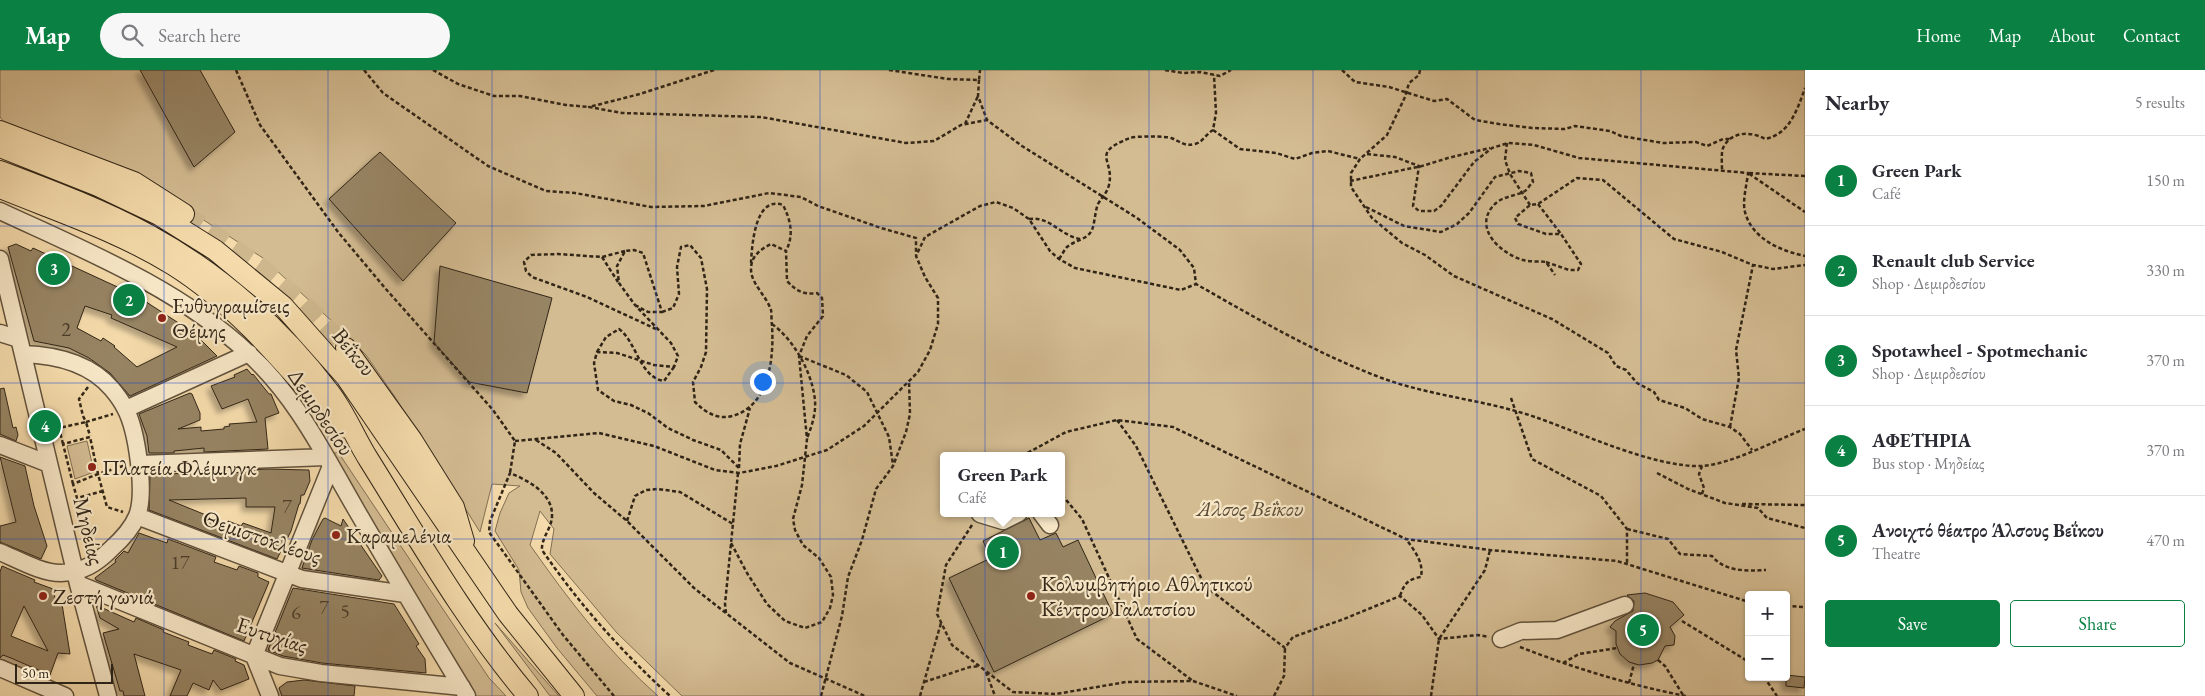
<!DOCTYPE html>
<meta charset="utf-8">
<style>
:root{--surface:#fff;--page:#f7f7f7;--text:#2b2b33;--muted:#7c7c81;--line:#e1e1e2;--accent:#0b8043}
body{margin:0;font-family:"EB Garamond",serif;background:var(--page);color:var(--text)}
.controls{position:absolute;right:15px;bottom:15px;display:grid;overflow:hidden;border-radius:5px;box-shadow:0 1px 4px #0004}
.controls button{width:45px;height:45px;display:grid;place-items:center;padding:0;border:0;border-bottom:1px solid var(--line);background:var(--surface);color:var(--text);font:25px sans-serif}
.scale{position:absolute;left:15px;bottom:12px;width:98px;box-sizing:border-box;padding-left:5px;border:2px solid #312517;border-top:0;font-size:14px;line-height:18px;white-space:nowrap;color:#312517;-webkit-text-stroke:4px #f8e8c8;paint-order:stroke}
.you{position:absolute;left:762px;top:311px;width:18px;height:18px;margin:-12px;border:4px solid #fff;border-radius:50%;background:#1a73e8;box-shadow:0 0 0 8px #1a73e833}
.badge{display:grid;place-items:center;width:32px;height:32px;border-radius:50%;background:var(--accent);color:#fff;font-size:16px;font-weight:700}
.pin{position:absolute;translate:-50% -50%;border:2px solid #fff;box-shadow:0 1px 5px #0006}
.popup{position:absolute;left:940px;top:382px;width:125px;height:65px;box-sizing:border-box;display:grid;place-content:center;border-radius:5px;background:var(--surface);filter:drop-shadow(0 1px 4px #0005);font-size:16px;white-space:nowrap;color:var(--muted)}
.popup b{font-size:19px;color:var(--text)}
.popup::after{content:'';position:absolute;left:50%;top:100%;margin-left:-10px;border:10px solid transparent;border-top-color:var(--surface)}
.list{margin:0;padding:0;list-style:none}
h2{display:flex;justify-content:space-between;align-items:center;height:65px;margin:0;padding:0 20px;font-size:21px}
h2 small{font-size:16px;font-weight:400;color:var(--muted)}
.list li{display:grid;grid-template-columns:32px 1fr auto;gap:15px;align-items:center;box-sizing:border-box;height:90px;padding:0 20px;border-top:1px solid var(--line)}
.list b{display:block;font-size:19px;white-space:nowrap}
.list p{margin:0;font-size:16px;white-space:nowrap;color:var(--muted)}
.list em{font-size:16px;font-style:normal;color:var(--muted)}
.actions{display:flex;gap:10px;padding:15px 20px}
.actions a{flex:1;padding:11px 0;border:1px solid var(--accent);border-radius:5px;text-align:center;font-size:18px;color:var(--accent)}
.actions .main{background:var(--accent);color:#fff}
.icon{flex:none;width:28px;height:28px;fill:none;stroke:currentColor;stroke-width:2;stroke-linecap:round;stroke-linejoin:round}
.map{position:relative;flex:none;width:1805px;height:626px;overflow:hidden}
header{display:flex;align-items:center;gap:30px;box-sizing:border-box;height:70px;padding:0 25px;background:var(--accent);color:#fff}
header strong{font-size:24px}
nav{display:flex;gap:28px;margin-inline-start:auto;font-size:18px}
.search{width:350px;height:45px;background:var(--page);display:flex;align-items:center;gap:12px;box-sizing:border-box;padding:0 18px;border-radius:28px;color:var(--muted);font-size:19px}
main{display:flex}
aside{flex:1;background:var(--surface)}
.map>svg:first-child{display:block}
.green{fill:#d4bc92;stroke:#827054;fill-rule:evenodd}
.building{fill:#978464;stroke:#312517;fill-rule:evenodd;filter:url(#shadow)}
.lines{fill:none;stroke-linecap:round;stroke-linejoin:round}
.major-tunnel{stroke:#ceb78d;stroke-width:20;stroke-dasharray:20 10;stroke-linecap:butt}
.minor-casing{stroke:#62523c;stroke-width:19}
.major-casing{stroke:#312517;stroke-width:22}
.path{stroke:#312517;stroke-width:2.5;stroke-dasharray:4 2.5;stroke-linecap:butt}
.minor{stroke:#f8e8c8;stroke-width:16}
.major{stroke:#f5dbab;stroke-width:20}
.grid{fill:none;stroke:#1d4ed8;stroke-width:1;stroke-opacity:0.55}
.poi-dot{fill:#8f2418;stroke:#f8e8c8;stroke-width:2}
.labels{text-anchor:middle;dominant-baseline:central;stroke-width:4.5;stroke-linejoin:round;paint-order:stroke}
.number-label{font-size:20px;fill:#4a3d2a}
.poi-label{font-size:22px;fill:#312517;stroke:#f8e8c8;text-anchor:start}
.street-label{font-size:22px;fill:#312517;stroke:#f8e8c8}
.park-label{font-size:22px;font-style:italic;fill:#5a4b36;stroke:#f8e8c8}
</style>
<header>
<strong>Map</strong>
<div class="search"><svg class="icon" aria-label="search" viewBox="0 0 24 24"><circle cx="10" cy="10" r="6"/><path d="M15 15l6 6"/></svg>Search here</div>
<nav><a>Home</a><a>Map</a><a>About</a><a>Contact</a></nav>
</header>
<main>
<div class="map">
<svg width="1805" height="626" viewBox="0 0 1805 626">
<defs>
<filter id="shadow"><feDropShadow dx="-4.5" dy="4.5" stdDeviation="2.5" flood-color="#0004"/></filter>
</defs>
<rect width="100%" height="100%" fill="#f5dbab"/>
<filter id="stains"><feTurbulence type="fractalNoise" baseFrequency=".004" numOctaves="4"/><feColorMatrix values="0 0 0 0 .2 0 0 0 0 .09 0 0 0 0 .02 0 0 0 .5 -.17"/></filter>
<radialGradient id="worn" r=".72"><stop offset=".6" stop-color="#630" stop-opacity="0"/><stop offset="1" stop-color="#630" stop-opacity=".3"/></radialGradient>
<path class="green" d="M0,0h1805v626h-1123l-65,-63 -67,-79 4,-25 -14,-18 -10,34c38,54 78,107 128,151h-61l-40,-48 -29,-40 -7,-16 -2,-22 -24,-39 5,-18 9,-20 11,-7 -28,-2 -12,48 -85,-135 -29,-42 -31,-31 -72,-66 -75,-48 -178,-81 -10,-12zM944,386h118v57h-118zM1749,525h37v82h-37z
M87,371l7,31 -19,7 -8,-33z
M338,382l151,226 17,18h-33l-141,-242z
M495,553l63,72 1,1h-9z"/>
<path class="building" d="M140,0h60l35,62 -41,35z
M380,82l76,71 -53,58 -74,-82z
M16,174l15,7 2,-3 104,48 57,37 23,23 -87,40 -20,-23 -21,-15 -20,-10 -35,-7 -26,-94zM85,236l27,9 -1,3 66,29 -40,20 -23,-20 1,-1 -12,-8 -2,3 -24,-13z
M440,196l112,32 -25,95 -58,-11 -35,-39z
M247,299l5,6 1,-1 16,20h2l8,19 -14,5 3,31 -64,3v-4l-30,3v2h-25l-2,-17 -8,-22 51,-21 2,1 8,19v7l-22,9 23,-2v4l23,-2v-2l6,-1 -1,-2 28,-2 -9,-23 -26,10 -11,-23 24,-9 -1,-2z
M4,318l9,40 3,-1 2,8 -2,6 -16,-7v-45z
M0,387l25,9 9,40 13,40 -6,13 -41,-17v-16l16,-4z
M267,399l42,1 1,11 -6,14h-3l-1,9h-1l-8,27 -14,28 -128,-49 1,-35 75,-4v2l23,-1v-2zM246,428v9h29l-4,26 -28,-10 -2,3 -13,-5v3l-59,-24z
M325,448l16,8 2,-7 39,57 -3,4 -77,-12 10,-28 11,-21z
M1029,448l11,22 16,-7 7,14 15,-7 35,74 -119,58 -45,-94 42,-20 -8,-17z
M139,463l28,10 1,-4 48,18 -2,5 23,8 2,-4 19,7v4l11,5 -25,59 -148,-61 -1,-2 21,-16 -1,-2 9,-9 4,2z
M2,496l33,14 -1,2 19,7 4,17 5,-2 8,50 -12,-1 -8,22 -39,-17 -8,-3 -3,3v-86zM24,536l24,45 -37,-15z
M293,518l101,16 25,40 -3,2 9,13 1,14 -104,-10 -39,-7 -15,-6z
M1645,523l28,9 11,13 -14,12 5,9 -1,9 -9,1 -7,14 -6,3 -13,2 -10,-3 -9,-8 -4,-10v-13l-6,-4 5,-6 18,-10 1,-10 -7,-6z
M96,535l38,17 2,-4 28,12 -1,2 26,10 -1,3 24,9 2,-4 22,9 -1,2 9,4 5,14 -28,11 -8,-10 -4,10 -16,-7 -6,13h-17l11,-26 -47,-16 11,42h-21l-1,-5h-3l-17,-58 16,-4 -19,-11z
M1786,605l19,2 -1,11 -18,-2z
M304,610l51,6 -1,10h-72l-3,-8 8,-6z"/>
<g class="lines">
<path class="major-tunnel" d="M184,144l76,53 43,37 43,44"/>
<g class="minor-casing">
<path id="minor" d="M0,141c86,40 178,77 248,142 48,43 77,103 109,158 36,62 73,124 110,185
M0,189l78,325 30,112
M0,263l19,6
M126,339l123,-56
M0,375l49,19
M140,394l186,-7
M1041,443l9,12
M980,444l23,7 16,-8
M137,446l165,63 103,15
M0,482c19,8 41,21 61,21 22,-1 35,-9 50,-24 9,-8 21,-21 26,-33 9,-23 0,-86 -12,-108 -3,-6 -8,-13 -13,-19 -22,-26 -57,-34 -89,-35
M78,514l202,82 41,7 141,14
M1501,569l20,-8 36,-1 68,-25
M0,598l65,28
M270,626l-16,-40 77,-190"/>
</g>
<g class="major-casing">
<path id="major" d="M0,61l134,51 50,32
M0,77l98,39 61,29 56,35 68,56 63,71 162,237 66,82
M0,101c50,19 101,38 149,64 70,38 133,94 181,158 16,21 25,45 39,67 50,80 98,164 159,236
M0,118c59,24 118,43 173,77 67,42 116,104 168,163
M346,278l66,92 42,67 10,34"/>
</g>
<path class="path" d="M236,0l24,55 78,107 47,56 108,122 22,31 -5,32
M364,0l19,23 105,73 58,25 29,2 76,14 53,-1 65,-13 32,4 17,9 63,22 35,10v17
M433,0l25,14 36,12h26l46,9 23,2
M714,0l-74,24 -51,13 33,6 139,4 145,26 28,-2 27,-16 26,-5
M889,0l59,9 31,1 1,-10
M1165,0l18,3 17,-1 20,4 11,-6
M1342,0l13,12 34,5 45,14 13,-2 28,21 24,4 33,4 33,1 10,-3 35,5 11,5 42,7 33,-1 11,4 16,-7h7
M1420,0l-1,5 -10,8 -4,14 -18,38 -27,24 -9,14v14l21,31 30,25 23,12 29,21 98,43 56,34 8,13 10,4 11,13 17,9 5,8 26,8 17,11 28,8 10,7 12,16
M979,10l-1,16 9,24 35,26 115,72 43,32 14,18 2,16c58,33 116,67 178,91 52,21 109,24 161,42 46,16 120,51 167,49 30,-2 74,-26 103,-37
M965,54l13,-28
M1213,60l27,19 36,4 19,6 17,-6 16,-2 32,8
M1507,73l-2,17 5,14 20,31
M1367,84l28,3 24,9 -6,40 6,5h15l7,-5 33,-44 18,-14 16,-5 26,2 45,13 169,15c-1,11 -6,28 -3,39 7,27 36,39 60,44
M1722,99c0,-6 -1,-15 1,-21 8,-17 28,-17 42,-9 25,-5 32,-29 40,-51
M1805,106l-57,-3 57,39
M1350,111l72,-15 26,-8 42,-10
M1538,134l23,30
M1366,137l38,19 37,6 16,-8 12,-11 26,-36 24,-6 12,2 2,9c-3,2 -5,7 -8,9 -9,5 -21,5 -29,12 -25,23 3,50 27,57 7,2 16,1 23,2l9,13
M1029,149c21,-3 32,17 51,20
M625,181l-23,6 -44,-3 -27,1 -7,7 2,9 6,6 55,20 69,32
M602,187l16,25
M1059,189c3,-4 5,-9 8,-12 8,-7 20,-7 25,-17 3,-8 3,-19 6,-26 4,-7 9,-11 11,-19 6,-26 -20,-31 21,-47 4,-2 37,-2 41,0 9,3 13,9 24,6 8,-2 11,-10 18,-14l3,-17 -2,-38
M1546,192l23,8h9l3,-6 -20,-30h-15l-28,-10 -3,-6 15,-13 8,-1 39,-26 26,2 71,59 48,13 31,13 20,4 32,-4
M751,193c1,-18 4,-68 32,-58 8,16 11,30 3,46
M635,235l13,7h14l-19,-59 -9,-3 -9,1 -8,15 2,17 16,22 36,38 7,13 -4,11 -20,-2 -37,-12 -20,-1 -3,11 4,27 16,11 17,4 17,8 20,15 25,12 28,10 18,18
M662,242l11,-4 6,-14 -2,-27 4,-20 9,-2 11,13 6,31 -1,63 -5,15 -8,15 2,20c10,10 22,18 37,14 38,-10 42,-59 40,-91 -1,-5 0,-11 -1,-15 -5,-15 -20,-26 -20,-41 0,-13 10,-20 20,-25l15,7 1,30c9,10 17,14 30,12l5,5 1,18 -16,20 -8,20 8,83 -5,46 -9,34 2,11 8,15 16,13 12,19 2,18 -3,13 -8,14 -17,6 -20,-7 -18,-17 -20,-31 -16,-30
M772,254c22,16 40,48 43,76 1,13 -3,26 -8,38
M597,282l9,-15 13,-8c18,13 20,48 45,52l10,-14
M799,286l47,19 21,17 22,45 4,28
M88,317l-9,12 4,17 3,6 27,-8
M1511,328l21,61 69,37 26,33v36
M1117,350l19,26 69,140 80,62 8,-11 51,-18 56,-23 22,19 17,24 39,-4 11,2
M1730,357l9,-49 -3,-28 17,-85
M536,370l20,13 38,40 33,28 67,67 96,75 75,33
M515,371l84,-8 55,13 61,24 24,3 37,-7 51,-16 37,-24 54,-54 12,-22 8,-26v-26l-13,-21 -9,-21 9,-19 55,-31 16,-4 17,6 16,11 21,32 9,8 16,9 106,22 15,-6
M63,374l-4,-16 27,-6 4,14
M1022,386l44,-24 51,-12 56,7 233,112 84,11 127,11 132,41
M739,398l1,-24 10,-36
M1657,403l31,16 37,14 33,5 9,10 38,10
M73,414l-10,-40 27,-7 8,37 28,-9
M103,421l-26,7 -4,-14 25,-10 9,33 16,5
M1702,424l2,-6 -5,-14 3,-8
M1062,425l20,24 55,120 56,42
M1742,434l63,1
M627,451l8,-25 11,-6 12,-1 22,3 53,32
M972,455l-26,40 -9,49 15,31 61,47 43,2 70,-12 67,-1 44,15
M1627,459l41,10 12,15 32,2c13,16 34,15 54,14
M1400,526c4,-12 8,-17 21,-19 3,-15 -7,-27 -15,-38
M1786,536l19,1
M726,543l-1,-9 13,-131
M1682,551l67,41
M1520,577c54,21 109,38 166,49
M1658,590l7,6 18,29
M1563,593l16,-9 38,-6
M986,602l9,24
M1764,607l13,19
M924,612l46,-15 10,-1
M1629,613l5,-19
M614,626l-51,-61 -74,-103 1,-11 20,-48c17,7 43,20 42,43 0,12 -11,22 -10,34 37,54 79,101 128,146
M821,626l21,-80 6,-39 14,-37 14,-51 17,-23 13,-34 4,-18 -1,-33
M920,626l21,-73
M1274,626l10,-20 1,-28
M1431,626l8,-57 46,-69 5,-20"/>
<use href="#minor" class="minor"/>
<use href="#major" class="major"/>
</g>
<path class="grid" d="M164,0v626M328,0v626M492,0v626M656,0v626M820,0v626M985,0v626M1149,0v626M1313,0v626M1477,0v626M1641,0v626M0,156h1805M0,313h1805M0,469h1805"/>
<g class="poi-dot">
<circle cx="162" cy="248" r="5"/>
<circle cx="92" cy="397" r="5"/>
<circle cx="336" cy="465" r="5"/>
<circle cx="43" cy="526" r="5"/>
<circle cx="1031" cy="526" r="5"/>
</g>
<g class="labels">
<g class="number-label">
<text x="66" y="259">2</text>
<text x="287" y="436">7</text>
<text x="180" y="492">17</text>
<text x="324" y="537">7</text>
<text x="345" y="541">5</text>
<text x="296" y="542">6</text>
</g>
<g class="poi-label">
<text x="172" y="235">Ευθυγραμίσεις<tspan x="172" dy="25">Θέμης</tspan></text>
<text x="102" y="397">Πλατεία Φλέμινγκ</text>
<text x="346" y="465">Καραμελένια</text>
<text x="1041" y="513">Κολυμβητήριο Αθλητικού<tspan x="1041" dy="25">Κέντρου Γαλατσίου</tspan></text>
<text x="53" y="526">Ζεστή γωνιά</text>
</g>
<g class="street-label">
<text transform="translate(354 282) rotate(51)">Βεΐκου</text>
<text transform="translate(321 342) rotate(56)">Δεμιρδεσίου</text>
<text transform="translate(89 461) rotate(76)">Μηδείας</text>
<text transform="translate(262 467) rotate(19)">Θεμιστοκλέους</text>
<text transform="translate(272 565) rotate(18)">Ευτυχίας</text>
</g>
<g class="park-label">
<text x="1250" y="438">Άλσος Βεΐκου</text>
</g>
</g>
<rect width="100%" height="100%" filter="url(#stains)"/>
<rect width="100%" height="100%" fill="url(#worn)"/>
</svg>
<div class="controls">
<button>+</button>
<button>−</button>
</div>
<div class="scale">50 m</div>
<div class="you"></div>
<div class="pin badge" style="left:1003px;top:482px">1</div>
<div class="popup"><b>Green Park</b>Café</div>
<div class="pin badge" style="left:129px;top:230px">2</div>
<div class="pin badge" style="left:54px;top:199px">3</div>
<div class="pin badge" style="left:45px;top:356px">4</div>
<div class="pin badge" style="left:1643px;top:560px">5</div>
</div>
<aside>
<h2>Nearby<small>5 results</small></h2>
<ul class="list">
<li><span class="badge">1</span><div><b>Green Park</b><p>Café</p></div><em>150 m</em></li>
<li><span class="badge">2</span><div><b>Renault club Service</b><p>Shop · Δεμιρδεσίου</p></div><em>330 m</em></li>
<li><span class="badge">3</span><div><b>Spotawheel - Spotmechanic</b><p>Shop · Δεμιρδεσίου</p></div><em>370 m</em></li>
<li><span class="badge">4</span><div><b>ΑΦΕΤΗΡΙΑ</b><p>Bus stop · Μηδείας</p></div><em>370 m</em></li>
<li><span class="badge">5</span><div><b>Ανοιχτό θέατρο Άλσους Βεΐκου</b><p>Theatre</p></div><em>470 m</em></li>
</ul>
<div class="actions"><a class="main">Save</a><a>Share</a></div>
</aside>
</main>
